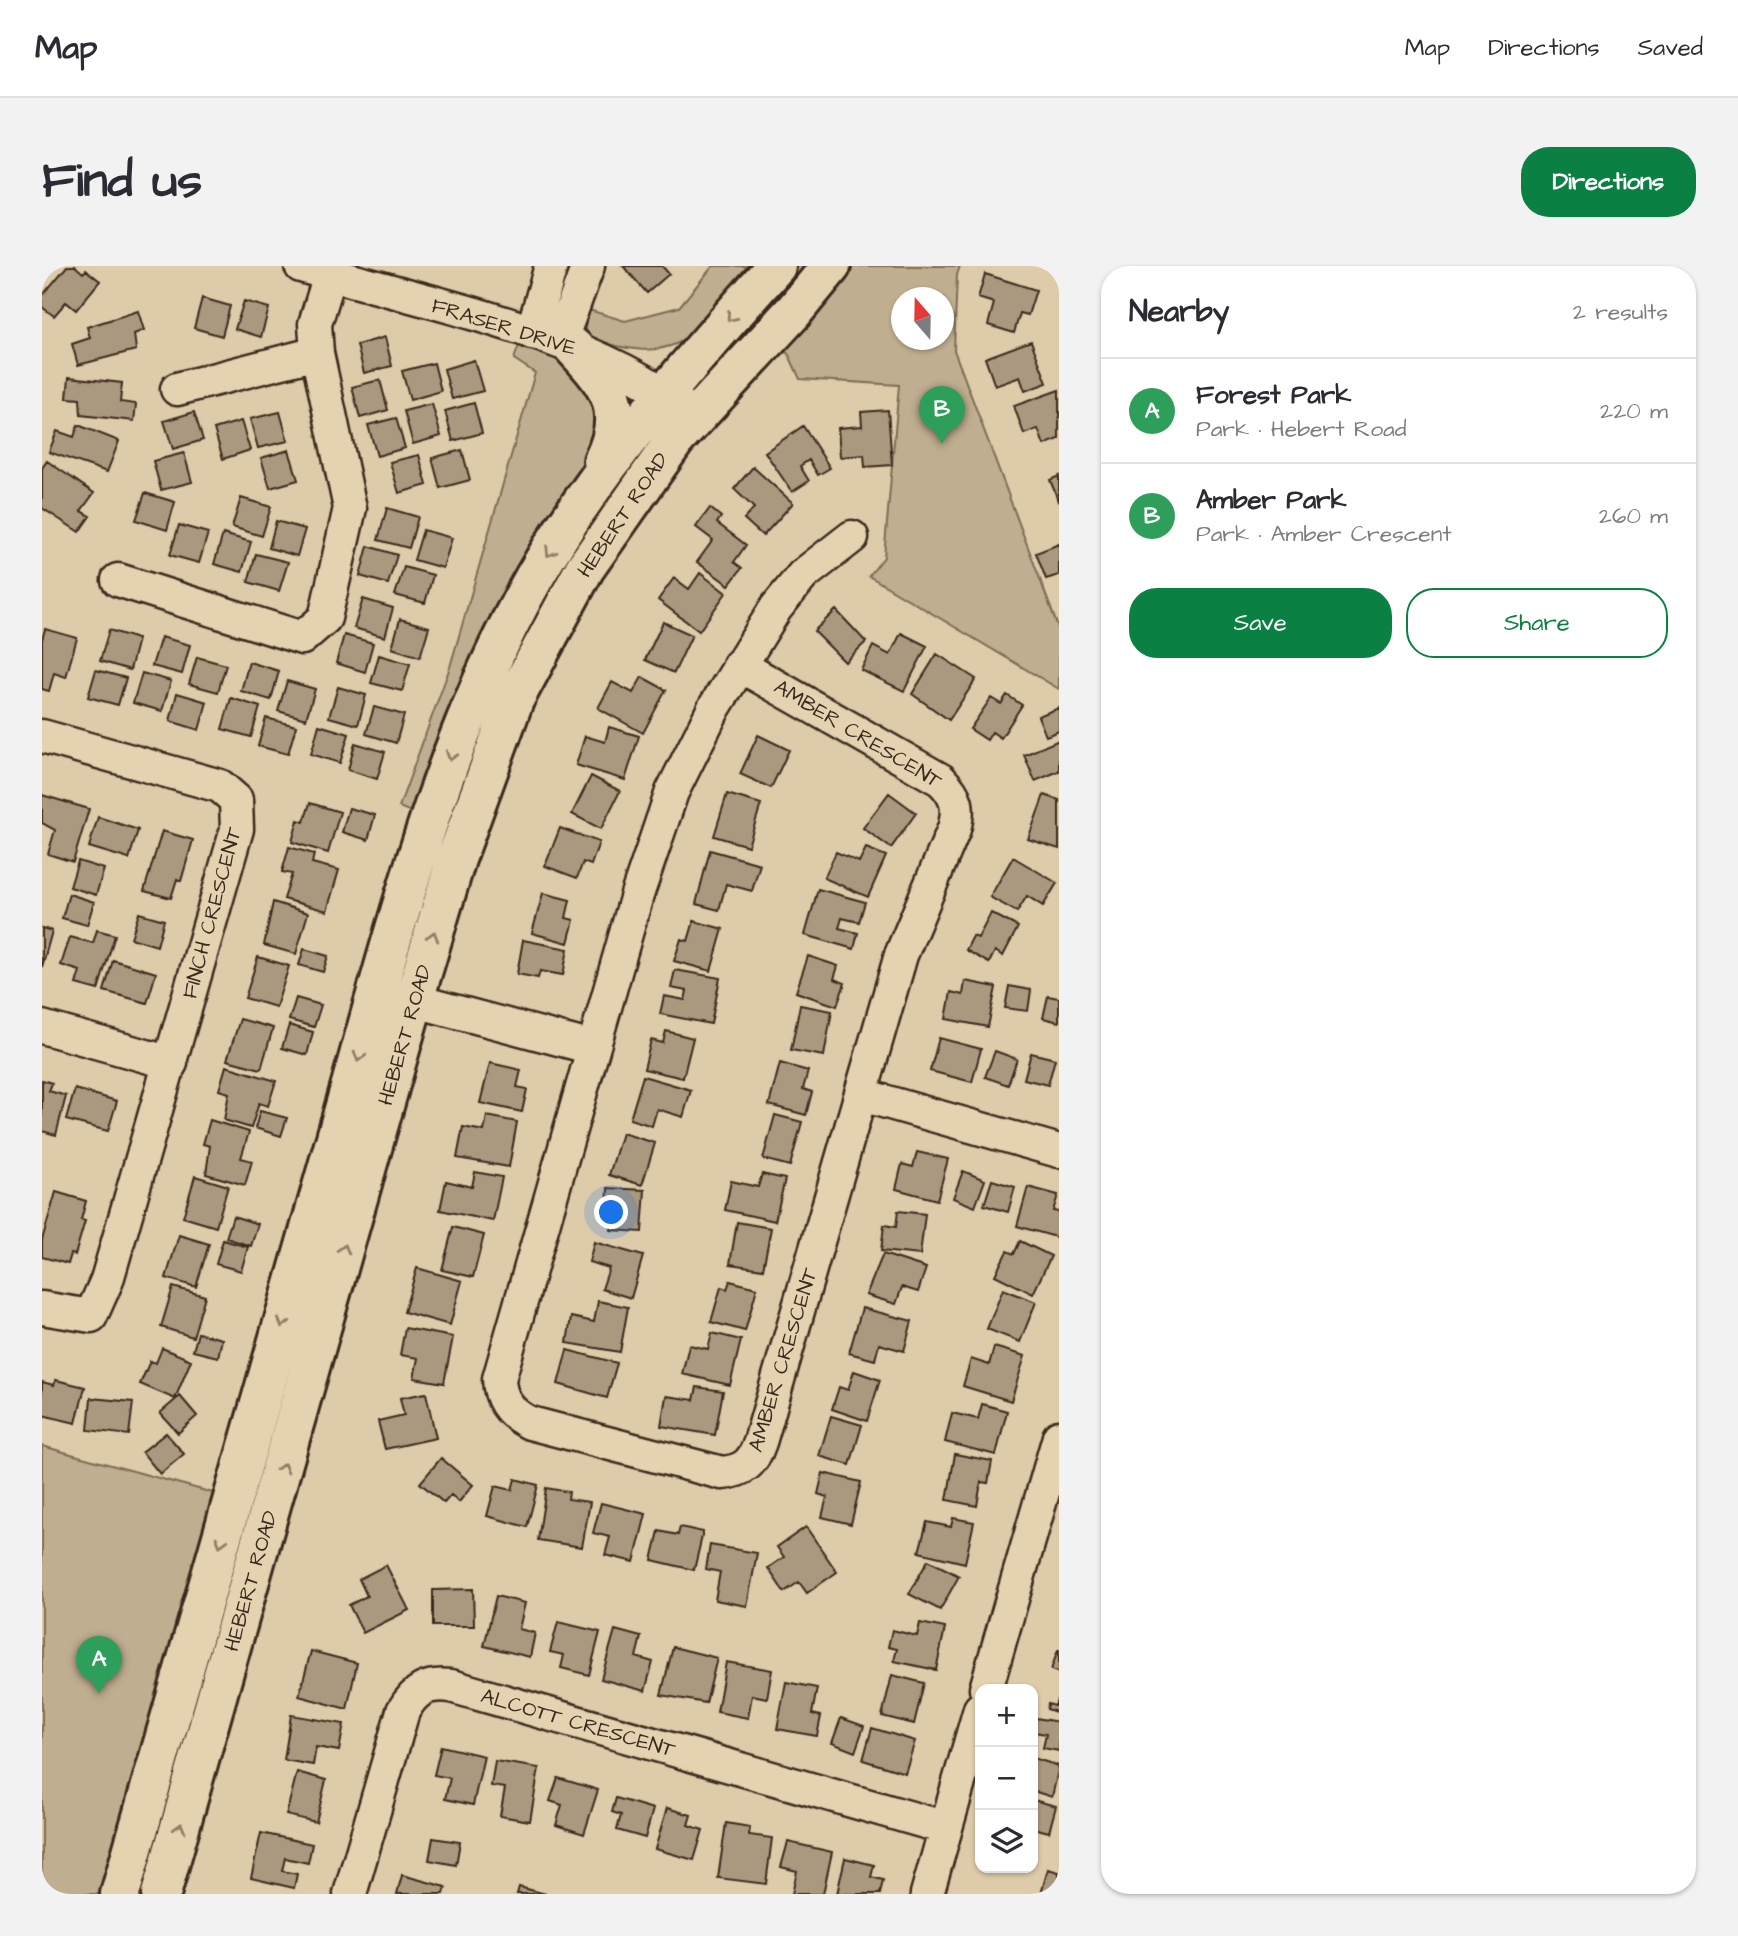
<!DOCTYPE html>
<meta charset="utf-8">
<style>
:root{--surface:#fff;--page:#f2f2f3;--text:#2b2b33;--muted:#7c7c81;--line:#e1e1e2;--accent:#0b8043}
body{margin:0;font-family:"Architects Daughter",sans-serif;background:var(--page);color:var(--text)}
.controls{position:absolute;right:21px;bottom:21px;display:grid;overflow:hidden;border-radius:14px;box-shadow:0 2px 5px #0004}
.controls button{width:63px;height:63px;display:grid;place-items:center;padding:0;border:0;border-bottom:2px solid var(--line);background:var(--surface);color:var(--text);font:35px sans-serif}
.compass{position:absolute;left:849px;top:21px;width:63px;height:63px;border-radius:50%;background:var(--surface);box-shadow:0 2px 5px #0004;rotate:340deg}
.you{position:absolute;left:570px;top:947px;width:24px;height:24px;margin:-18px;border:5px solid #fff;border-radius:50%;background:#1a73e8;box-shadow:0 0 0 10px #1a73e833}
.badge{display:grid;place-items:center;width:46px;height:46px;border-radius:50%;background:var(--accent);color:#fff;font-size:23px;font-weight:700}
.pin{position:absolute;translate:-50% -58px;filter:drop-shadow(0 2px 4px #0008)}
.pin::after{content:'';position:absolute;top:37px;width:24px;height:21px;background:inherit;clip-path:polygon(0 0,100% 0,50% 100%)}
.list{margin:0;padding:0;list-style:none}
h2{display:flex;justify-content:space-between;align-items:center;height:91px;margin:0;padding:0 28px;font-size:30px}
h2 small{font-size:23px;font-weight:400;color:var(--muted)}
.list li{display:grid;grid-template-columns:46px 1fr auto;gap:21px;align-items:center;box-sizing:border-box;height:105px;padding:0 28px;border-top:2px solid var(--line)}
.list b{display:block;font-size:26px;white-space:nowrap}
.list p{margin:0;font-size:23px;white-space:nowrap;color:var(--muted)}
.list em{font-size:23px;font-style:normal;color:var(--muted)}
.actions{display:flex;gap:14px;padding:21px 28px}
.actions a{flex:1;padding:16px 0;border:2px solid var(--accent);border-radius:28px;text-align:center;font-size:24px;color:var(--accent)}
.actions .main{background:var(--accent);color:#fff}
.icon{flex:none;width:38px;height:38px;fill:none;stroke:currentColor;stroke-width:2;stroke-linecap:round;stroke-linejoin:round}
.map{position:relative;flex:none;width:1017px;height:1628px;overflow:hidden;border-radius:28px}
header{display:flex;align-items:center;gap:42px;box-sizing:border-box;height:98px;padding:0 35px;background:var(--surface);border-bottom:2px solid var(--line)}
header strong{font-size:33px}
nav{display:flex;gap:38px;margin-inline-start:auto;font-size:24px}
.intro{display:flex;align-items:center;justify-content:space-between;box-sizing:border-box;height:168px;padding:0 42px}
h1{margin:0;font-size:49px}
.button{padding:18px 32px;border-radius:28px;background:var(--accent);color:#fff;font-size:24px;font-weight:700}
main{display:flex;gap:42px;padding:0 42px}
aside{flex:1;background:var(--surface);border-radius:28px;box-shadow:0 2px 5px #0004}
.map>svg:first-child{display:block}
.green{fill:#c0ae90;stroke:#7e6c57;stroke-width:2;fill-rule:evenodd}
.building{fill:#ab997f;stroke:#3b2a1e;stroke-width:2}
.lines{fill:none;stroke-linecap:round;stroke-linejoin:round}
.minor-casing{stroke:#3b2a1e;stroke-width:37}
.major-casing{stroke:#3b2a1e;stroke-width:44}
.minor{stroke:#e5d2b0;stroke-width:32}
.major{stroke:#e5d2b0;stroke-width:38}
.oneway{stroke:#907e67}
.labels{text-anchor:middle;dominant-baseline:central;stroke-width:5;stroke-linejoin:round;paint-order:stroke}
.street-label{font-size:21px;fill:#3b2a1e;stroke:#e5d2b0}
</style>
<header>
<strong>Map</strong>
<nav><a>Map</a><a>Directions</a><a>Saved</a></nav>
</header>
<div class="intro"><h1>Find us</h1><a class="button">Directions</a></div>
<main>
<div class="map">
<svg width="1017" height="1628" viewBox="0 0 1017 1628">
<rect width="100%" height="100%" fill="#decbaa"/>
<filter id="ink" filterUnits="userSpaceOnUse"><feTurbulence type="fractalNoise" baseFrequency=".0143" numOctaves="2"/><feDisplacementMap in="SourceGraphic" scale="14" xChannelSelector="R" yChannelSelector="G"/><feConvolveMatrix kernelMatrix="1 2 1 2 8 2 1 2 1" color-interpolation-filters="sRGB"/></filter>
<g filter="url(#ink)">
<path class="green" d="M671,0h46c-59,64 -77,106 -171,71l-4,-17 5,-10 36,11 54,-14z
M751,0h21l-103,110 -10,6 -10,2z
M806,0h112l-3,9 -3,75 105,280v59l-190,-113 15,-19 15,-172 -99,-6 -11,-24 -10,-10zM860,32h42v42h-42z
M479,74l24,7 44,36 12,51 -183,381 -19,-8 51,-140 85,-294 -21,-14z
M0,1180l171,47 -113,401h-58z"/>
<path class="building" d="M25,0h8l8,7 3,-3 14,11 -24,29 -10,-8 -12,14 -12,-9v-11z
M581,0h39l7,8 -22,19z
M943,8l51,16 -8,25 -8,-2 -6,20 -26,-8 6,-22 -16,-5z
M160,32l28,8 -8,30 -28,-8z
M202,35l25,7 -8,29 -26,-8z
M96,45l6,19 -10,4 2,16 -58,15 -6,-21 18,-6 -3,-11z
M343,71l7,29 -28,7 -7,-28z
M989,75l16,42 -22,8 -5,-14 -25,9 -10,-28z
M432,94l9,31 -31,8 -8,-30z
M392,97l7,28 -31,9 -8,-29z
M27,111l53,6 -2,19 16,2 -2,17 -53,-6 -1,-16 -13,-1z
M338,114l8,30 -28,8 -8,-31z
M1017,124v49l-15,6 -6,-16 -14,5 -10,-28z
M432,137l8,30 -29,8 -8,-30z
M390,138l9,32 -28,8 -9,-33z
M846,144l4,55 -27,2 -1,-12 -24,2 -2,-29 24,-2 -1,-14z
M152,146l9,28 -30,9 -9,-28z
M238,146l8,29 -30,7 -8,-29z
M354,152l9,30 -28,8 -9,-31z
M199,155l9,29 -27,9 -9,-30z
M36,159l41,16 -12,31 -58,-20 8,-21 17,6z
M761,160l27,42 -12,7 -9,-15 -9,6 9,15 -17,11 -27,-40z
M247,184l9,30 -28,8 -9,-30z
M420,184l8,30 -30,8 -8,-30z
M142,187l8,29 -31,8 -8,-29z
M377,189l8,30 -28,8 -9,-31z
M5,195l47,32 -13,18 9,5 -11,16 -37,-24v-40z
M711,201l40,36 -30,33 -19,-17 10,-11 -20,-19z
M1017,210v26l-9,-22z
M103,227l30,9 -8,28 -31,-10z
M199,232l30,9 -9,29 -30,-9z
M345,242l31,9 -9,31 -31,-8z
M668,242l11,9 -4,6 29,22 -12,17 8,6 -13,17 -32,-23 16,-22 -17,-13z
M234,255l29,8 -8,27 -28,-8z
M137,259l29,8 -9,30 -29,-8z
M381,264l29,8 -9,30 -29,-8z
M181,268l28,8 -9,30 -28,-8z
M1017,278v31l-13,4 -10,-26z
M326,280l29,9 -9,29 -28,-8z
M214,288l32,8 -9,29 -31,-9z
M362,301l29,8 -8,28 -30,-8z
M658,307l26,20 -27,38 -41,-31 16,-22 15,11z
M321,333l30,9 -8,29 -31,-9z
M794,344l30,32 -21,20 -31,-31z
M358,353l29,8 -9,30 -28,-9z
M621,356l29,13 -18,38 -29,-13z
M3,363l32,9 -11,39 -12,-4 -5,18 -7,-2v-49z
M67,364l29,9 -8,31 -30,-9z
M859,367l26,13 -23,45 -43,-21 12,-24 17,9z
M302,369l29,8 -8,29 -29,-9z
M119,371l29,8 -8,29 -30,-8z
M895,388l39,25 -27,41 -37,-26z
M337,389l31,9 -8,27 -31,-8z
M155,391l29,8 -8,27 -29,-8z
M207,396l30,9 -8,29 -30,-9z
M54,404l30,8 -8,27 -30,-8z
M100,407l29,8 -9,30 -29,-8z
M600,411l24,13 -23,43 -45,-25 14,-26 21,11z
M245,415l28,8 -9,30 -28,-8z
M296,421l28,8 -8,30 -29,-8z
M135,427l30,9 -8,28 -29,-9z
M965,429l15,10 -21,33 -9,-6 -5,8 -17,-11 21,-31 10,6z
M189,432l29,9 -9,30 -29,-8z
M332,441l30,8 -8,28 -30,-9z
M1017,442v23l-13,5 -8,-20z
M224,452l30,8 -8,28 -30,-8z
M277,459l30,9 -9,29 -29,-9z
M567,461l30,9 -14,44 -49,-15 9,-29 20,6z
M716,469l31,15 -18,38 -31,-14z
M1017,474v31l-24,10 -11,-26z
M313,477l30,9 -8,27 -29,-9z
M549,510l29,15 -19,38 -29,-15z
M847,527l27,20 -25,35 -28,-20z
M685,528l34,10 -13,42 -34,-10z
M0,529l47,14 -16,53 -25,-8 7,-24 -13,-7z
M1002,529l15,5v49l-31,-10z
M268,537l30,9 -12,41 -36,-11 6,-22 6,2z
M307,542l26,7 -7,25 -26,-8z
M56,551l40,13 -9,29 -40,-12z
M518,562l39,14 -8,23 -8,-3 -6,16 -32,-12z
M120,565l31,9 -12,41 -4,-2 -6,19 -27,-7z
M247,581l25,7 -2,9 27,7 -12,41 -43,-12 8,-25 -10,-2z
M824,582l20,8 -18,41 -44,-19 12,-26 23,10z
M668,584l50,14 -8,27 -26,-7 -7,26 -23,-6z
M971,591l44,26 -14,23 -16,-10 -10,16 -27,-15z
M36,595l26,8 -8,26 -26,-8z
M776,623l47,13 -6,20 -17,-4 -3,10 19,5 -4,16 -49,-14z
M501,627l27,7 -4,18 8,2 -6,23 -36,-10z
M27,628l25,8 -7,23 -25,-7z
M231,636l35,11 -12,41 -32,-9z
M97,647l25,7 -7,26 -26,-8z
M949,647l27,14 -15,29 -8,-5 -6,12 -23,-13 7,-14 5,2z
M652,655l29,8 -12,42 -37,-10 7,-22 7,2z
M0,662l10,3 -10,36z
M55,664l18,5 -17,55 -22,-6 4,-13 -19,-6 9,-28 23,6z
M481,674l45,9 -5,26 -23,-4 -2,7 -21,-4z
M262,683l24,7 -5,16 -24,-7z
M766,690l30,10 -4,13 11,4 -8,23 -41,-14z
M216,691l31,9 -13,41 -31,-9z
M71,694l43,13 -9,30 -43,-12z
M633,704l45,8 -9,46 -51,-10 4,-18 21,4 2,-9 -16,-3z
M923,715l31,6 -8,40 -42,-8 5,-27 12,3z
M967,720l22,4 -3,21 -23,-3z
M1006,730l11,2v24l-16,-4z
M254,732l25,7 -7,22 -25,-7z
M758,739l32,6 -8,45 -33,-6z
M198,753l33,9 -12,41 -34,-9z
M247,759l24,7 -6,23 -25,-7z
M624,765l27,7 -10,40 -39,-9 7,-29 12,3z
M897,772l42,11 -9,33 -42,-11z
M953,785l22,8 -9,26 -23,-8z
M989,787l24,6 -7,26 -24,-6z
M448,797l31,7 -4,17 10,2 -5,23 -42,-9z
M738,797l28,8 -5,18 9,3 -6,23 -37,-10z
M184,800l50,15 -8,25 -9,-3 -8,25 -27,-8 5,-27 -10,-3z
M601,810l48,14 -8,27 -26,-8 -5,17 -22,-7z
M0,814l10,3 -3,8 17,5 -10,39 -14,-4z
M33,823l42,12 -9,30 -42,-11z
M218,845l27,7 -6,18 -26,-8z
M733,849l27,7 -12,44 -27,-7z
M445,850l30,6 -8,45 -52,-9 6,-31 21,4z
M168,854l39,12 -8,26 11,3 -7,24 -39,-11 4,-28 -7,-2z
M580,867l33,10 -13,42 -33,-10z
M875,886l31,7 -11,41 -41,-11 6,-25 11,3z
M921,905l22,9 -10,27 -22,-9z
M433,906l27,5 -9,44 -53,-11 6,-29 26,6z
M720,908l23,5 -10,42 -50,-11 6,-29 27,6z
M153,910l33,10 -12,41 -33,-10z
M950,914l23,7 -7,25 -24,-7z
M986,921l30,8 -5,16 6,1v26l-42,-12z
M566,922l37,2 -3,42 -31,-2 2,-22h-6z
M14,926l30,9 -5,19 4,1 -10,34 -4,-1 -3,10 -26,-7v-17z
M856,945l27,3 -5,41 -39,-4 3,-26 12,2z
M191,950l25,8 -7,22 -25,-8z
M695,956l34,6 -8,41 -33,-5z
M411,961l31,8 -11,42 -31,-7z
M137,969l30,9 -13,43 -30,-9z
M181,974l25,7 -7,24 -25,-7z
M978,975l31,15 -18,38 -38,-19 12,-24 7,3z
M552,976l49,14 -12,42 -29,-9 7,-21 -20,-6z
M841,988l43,14 -8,24 -16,-5 -6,17 -30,-9z
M375,1002l45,13 -12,44 -46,-13z
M688,1015l27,7 -12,43 -34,-9 10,-35 6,2z
M131,1021l32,9 -12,41 -32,-10z
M961,1023l33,13 -16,40 -33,-13z
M556,1035l30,6 -8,45 -53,-9 4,-26 23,5z
M820,1042l50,13 -8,30 -25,-7 -4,16 -26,-7z
M363,1062l48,9 -9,46 -30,-5 4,-20 -18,-3z
M156,1067l24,6 -4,18 -25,-6z
M670,1067l29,7 -11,45 -48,-11 7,-29 19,4z
M952,1081l31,9 -14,45 -48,-15 8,-27 18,6z
M120,1082l29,12 -16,39 -35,-15 10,-23 6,2z
M525,1084l50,13 -10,35 -49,-14z
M812,1105l26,9 -13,41 -35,-12 7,-22 9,3z
M14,1114l29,7 -9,36 -34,-8v-33l12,3z
M655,1121l26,4 -8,44 -54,-9 5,-30 28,4z
M384,1127l10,45 -51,11 -7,-28 26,-6 -4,-17z
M138,1130l17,20 -19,17 -18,-20z
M49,1132l42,4 -4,33 -41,-5z
M940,1138l25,7 -11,44 -51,-13 7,-29 26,6z
M789,1150l31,9 -12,40 -31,-9z
M124,1167l18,21 -24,20 -18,-22z
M913,1188l37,7 -4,22 -7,-1 -4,24 -30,-6z
M399,1192l32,27 -14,17 -8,-7 -7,8 -24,-20z
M781,1207l38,9 -10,42 -29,-7 5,-20 -9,-3z
M473,1213l23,6 -11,42 -40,-11 8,-30 17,4z
M504,1222l23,4 -1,7 22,3 -8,45 -44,-7z
M559,1237l45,11 -12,48 -29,-7 5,-18 -17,-4z
M911,1252l21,4 -9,41 -46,-11 8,-30 24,5z
M638,1261l23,5 -9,38 -42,-10 7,-29 19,4z
M764,1261l31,45 -30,21 -8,-11 -15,10 -16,-24 16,-11 -7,-10z
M668,1279l47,8 -10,53 -32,-6 5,-28 -14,-3z
M886,1294l31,16 -19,34 -31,-16z
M344,1299l23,45 -46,23 -14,-28 18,-9 -8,-17z
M431,1323l1,37h-41v-36z
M454,1330l29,7 -6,26 16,4 -5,24 -46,-11z
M516,1356l42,10 -11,43 -28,-7 3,-13 -14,-3z
M878,1357l25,5 -9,42 -42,-9 3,-12 -9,-2 4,-17 25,6z
M573,1364l26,7 -5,20 17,5 -8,29 -44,-12z
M631,1381l44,11 -11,45 -45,-8z
M1016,1384h1v23l-8,-3z
M269,1385l46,12 -10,46 -48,-13z
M684,1396l46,8 -5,28 -15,-3 -4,23 -31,-6z
M850,1409l32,8 -10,41 -32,-8z
M744,1416l31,6 -5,26 9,2 -4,20 -40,-7z
M1017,1428v19l-12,-4 1,-5 7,2z
M249,1449l53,9 -5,27 -23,-4 -3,18 -29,-5z
M799,1452l23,8 -9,26 -23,-9z
M994,1452l23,4v29l-16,-3 3,-14 -12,-2z
M830,1462l43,13 -10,32 -42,-13z
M399,1480l43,10 -11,49 -28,-6 5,-21 -16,-3z
M991,1492l26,8 -7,31 -19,-6z
M453,1495l44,7 -9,53 -30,-5 5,-28 -14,-2z
M255,1506l29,8 -10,42 -30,-7z
M516,1512l40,12 -14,44 -28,-9 6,-20 -12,-4z
M574,1532l37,11 -8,29 -28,-8 4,-15 -9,-3z
M991,1534l23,6 -7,26 -16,-4z
M625,1542l24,7 -3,10 15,5 -9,30 -39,-11z
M684,1557l24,4 -1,8 23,3 -6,46 -48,-6z
M219,1567l51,11 -4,19 -23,-5 -3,13 15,3 -3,14 -43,-10z
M391,1572l27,4 -4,23 -27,-5z
M746,1576l44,10 -9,42h-31l5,-23 -16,-4z
M803,1592l29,7 -3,12 12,3 -3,14h-43z
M1006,1603l11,3v22h-18z
M360,1609l44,12 -2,7h-47z
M477,1621l27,7h-29z"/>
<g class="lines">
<g class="minor-casing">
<path id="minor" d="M259,0c122,36 281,65 384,142
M490,67l19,-67
M518,76l28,-76
M135,123l140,-36
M76,314l184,58 23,-20 25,-110 -33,-155 -2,-29 15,-49
M697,399l202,115c16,16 19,27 13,49l-53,126 -141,487c-7,21 -16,29 -38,31l-192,-50c-19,-9 -30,-22 -31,-44l138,-484 35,-103 42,-84 62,-100 27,-33 49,-38
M0,470l178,50 16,14 1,29 -130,451 -16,36 -49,-8
M351,729l200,53
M0,761l129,36
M820,829l197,56
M944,1423l73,-252
M308,1628l53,-183c12,-21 24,-28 48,-25l495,142
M885,1628l53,-185"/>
</g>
<g class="major-casing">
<path id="major" d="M532,82c35,37 54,62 29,113
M78,1628c72,-252 144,-504 216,-756 54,-189 101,-390 199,-562 66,-115 154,-212 241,-310
M119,1628l253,-894 42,-141 58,-159 71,-132 90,-128 119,-129 37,-45"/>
</g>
<use href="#minor" class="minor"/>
<use href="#major" class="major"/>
</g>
<defs><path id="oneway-chevron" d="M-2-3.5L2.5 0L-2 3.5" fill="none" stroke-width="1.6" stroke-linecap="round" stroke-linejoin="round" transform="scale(1.75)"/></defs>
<g class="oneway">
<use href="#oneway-chevron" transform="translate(689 51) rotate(131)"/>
<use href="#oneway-chevron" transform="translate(508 286) rotate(122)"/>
<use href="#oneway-chevron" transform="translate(409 490) rotate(109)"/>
<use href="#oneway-chevron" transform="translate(391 670) rotate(-73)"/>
<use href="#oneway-chevron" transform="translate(317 791) rotate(106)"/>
<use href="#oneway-chevron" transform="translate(302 983) rotate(-74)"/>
<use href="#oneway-chevron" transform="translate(241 1057) rotate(106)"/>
<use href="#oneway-chevron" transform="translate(241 1202) rotate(-74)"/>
<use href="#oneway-chevron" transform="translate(179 1276) rotate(106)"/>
<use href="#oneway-chevron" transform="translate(138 1562) rotate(-74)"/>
</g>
</g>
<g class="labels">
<g class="street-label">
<text transform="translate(462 61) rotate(17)">FRASER DRIVE</text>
<text transform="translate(581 249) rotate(-56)">HEBERT ROAD</text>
<text transform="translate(816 468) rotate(31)">AMBER CRESCENT</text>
<text transform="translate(170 647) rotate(-75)">FINCH CRESCENT</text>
<text transform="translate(363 769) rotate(-74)">HEBERT ROAD</text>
<text transform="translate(741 1094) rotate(-73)">AMBER CRESCENT</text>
<text transform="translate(209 1315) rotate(-74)">HEBERT ROAD</text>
<text transform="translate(536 1457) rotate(16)">ALCOTT CRESCENT</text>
</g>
</g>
</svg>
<div class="controls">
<button>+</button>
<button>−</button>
<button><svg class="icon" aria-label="layers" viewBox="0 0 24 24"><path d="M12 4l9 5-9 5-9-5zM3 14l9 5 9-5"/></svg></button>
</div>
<svg class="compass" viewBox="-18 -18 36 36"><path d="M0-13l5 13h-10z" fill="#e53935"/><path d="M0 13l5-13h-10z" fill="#7c7c81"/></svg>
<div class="you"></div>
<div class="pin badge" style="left:57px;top:1428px;background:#2e9e5b">A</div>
<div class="pin badge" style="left:900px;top:178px;background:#2e9e5b">B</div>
</div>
<aside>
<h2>Nearby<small>2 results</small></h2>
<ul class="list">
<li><span class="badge" style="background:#2e9e5b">A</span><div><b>Forest Park</b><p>Park · Hebert Road</p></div><em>220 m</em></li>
<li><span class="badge" style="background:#2e9e5b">B</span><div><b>Amber Park</b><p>Park · Amber Crescent</p></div><em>260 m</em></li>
</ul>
<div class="actions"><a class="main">Save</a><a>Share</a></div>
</aside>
</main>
